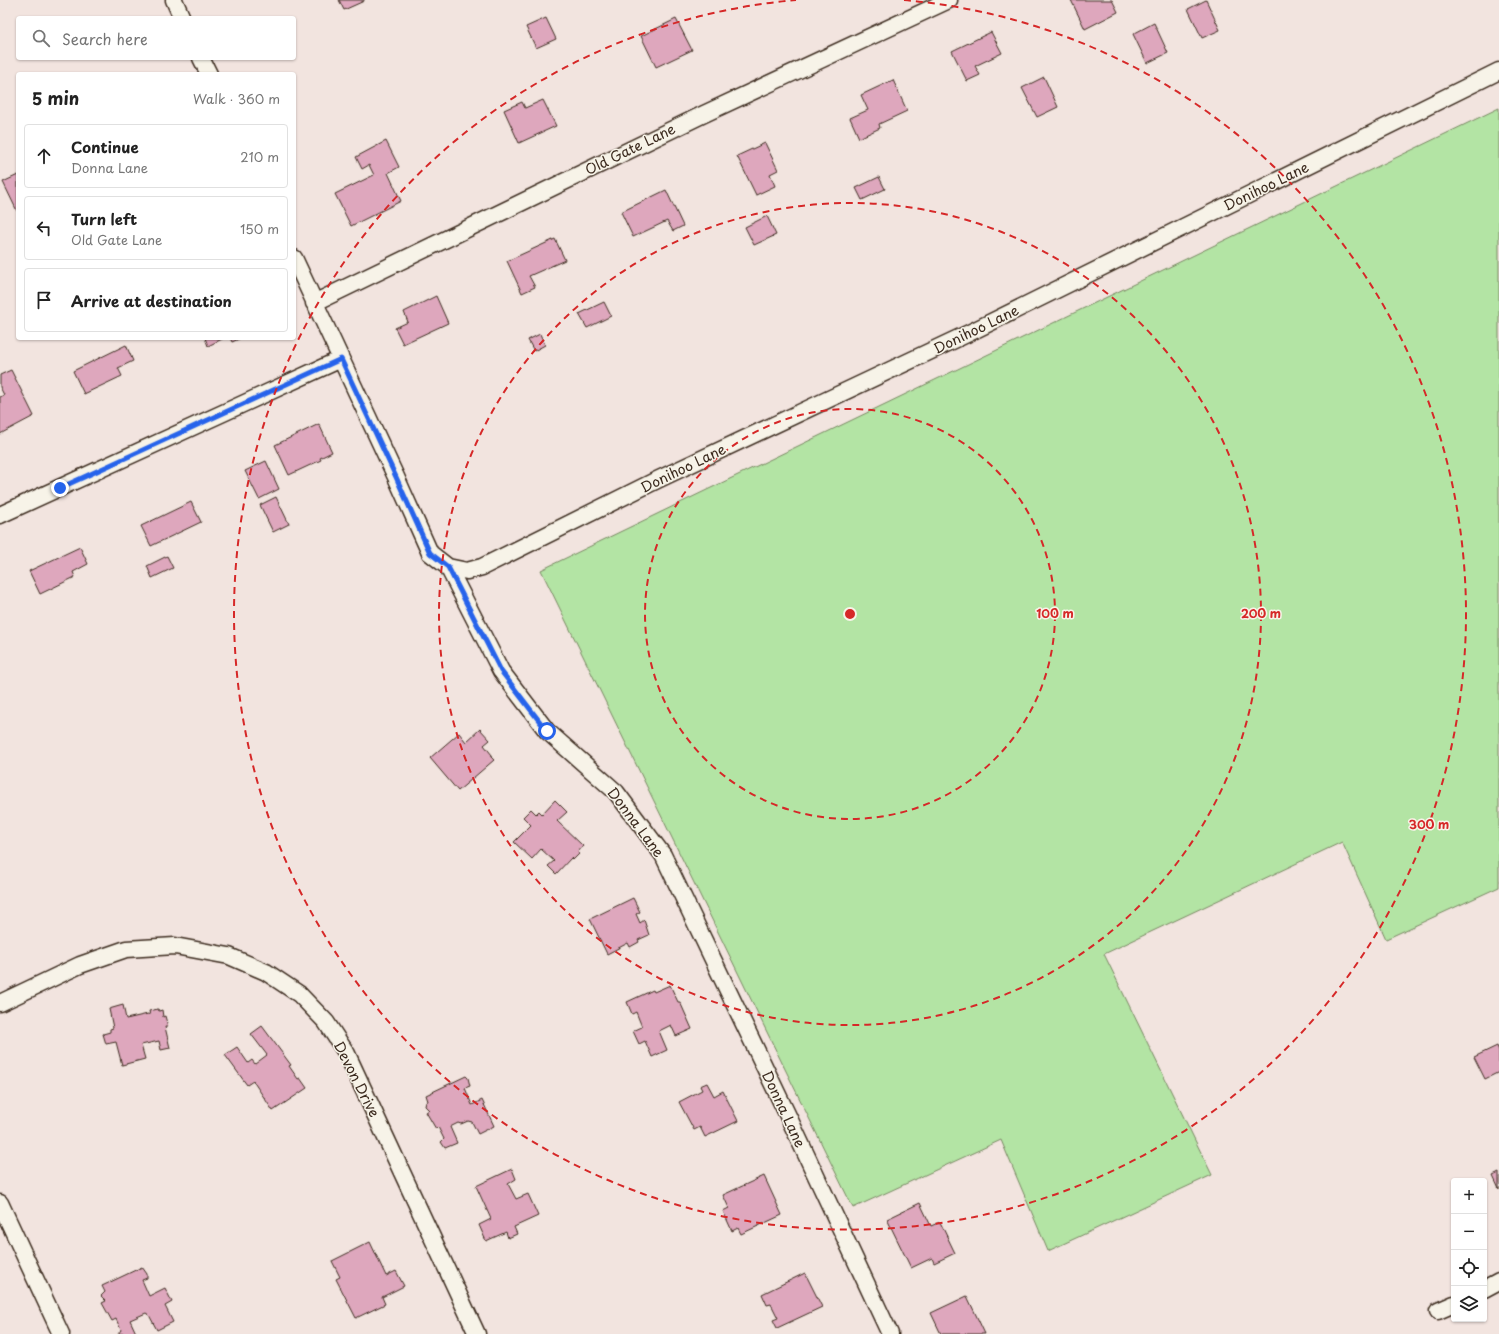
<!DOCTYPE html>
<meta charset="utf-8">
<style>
:root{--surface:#fff;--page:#f2f2f2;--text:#222;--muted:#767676;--line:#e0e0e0}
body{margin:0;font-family:"Playpen Sans",sans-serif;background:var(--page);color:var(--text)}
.controls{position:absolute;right:12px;bottom:12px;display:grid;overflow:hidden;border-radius:4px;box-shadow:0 1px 3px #0004}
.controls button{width:36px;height:36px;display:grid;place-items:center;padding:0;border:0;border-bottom:1px solid var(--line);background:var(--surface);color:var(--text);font:20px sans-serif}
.stop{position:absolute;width:12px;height:12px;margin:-9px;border:3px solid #2563eb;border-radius:50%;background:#fff}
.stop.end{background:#2563eb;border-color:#fff;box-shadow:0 1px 4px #0008}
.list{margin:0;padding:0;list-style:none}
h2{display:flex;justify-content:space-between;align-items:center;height:52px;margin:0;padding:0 16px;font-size:17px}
h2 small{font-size:13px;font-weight:400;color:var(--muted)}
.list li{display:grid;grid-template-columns:26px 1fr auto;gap:12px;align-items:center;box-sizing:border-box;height:64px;margin:0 8px 8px;padding:0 8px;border:1px solid var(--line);border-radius:4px}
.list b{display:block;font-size:15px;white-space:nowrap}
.list p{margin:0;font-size:13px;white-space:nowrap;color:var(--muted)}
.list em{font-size:13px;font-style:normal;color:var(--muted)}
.icon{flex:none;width:22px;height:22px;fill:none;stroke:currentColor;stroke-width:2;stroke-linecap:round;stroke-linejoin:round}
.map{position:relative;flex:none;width:1499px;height:1334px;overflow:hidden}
.search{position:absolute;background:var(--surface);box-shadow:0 1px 3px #0004;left:16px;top:16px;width:280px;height:44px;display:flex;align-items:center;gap:10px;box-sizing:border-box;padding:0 14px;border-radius:4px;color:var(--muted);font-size:15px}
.panel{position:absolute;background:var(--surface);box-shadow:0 1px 3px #0004;left:16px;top:72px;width:280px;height:268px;border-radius:4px}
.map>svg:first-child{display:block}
.green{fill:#b3e4a4;stroke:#778761}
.building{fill:#dea7bd;stroke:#3b2a1e}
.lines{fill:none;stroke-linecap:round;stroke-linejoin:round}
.minor-casing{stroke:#3b2a1e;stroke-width:19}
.minor{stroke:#f7f3e8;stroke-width:16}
.route{stroke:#2563eb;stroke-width:5}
.ring{fill:none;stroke:#d62828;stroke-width:2;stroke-dasharray:7 5}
.labels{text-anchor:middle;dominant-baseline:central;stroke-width:3;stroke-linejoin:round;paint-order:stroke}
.street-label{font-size:14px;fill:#3b2a1e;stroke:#f7f3e8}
.centre{fill:#d62828;stroke:#f7f3e8;stroke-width:2}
.ring-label{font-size:12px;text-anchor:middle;font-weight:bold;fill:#d62828;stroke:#f7f3e8;stroke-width:3;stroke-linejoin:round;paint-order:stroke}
</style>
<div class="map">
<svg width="1499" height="1334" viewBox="0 0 1499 1334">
<rect width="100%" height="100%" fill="#f2e4df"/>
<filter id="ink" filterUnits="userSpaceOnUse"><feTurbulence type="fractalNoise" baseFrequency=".025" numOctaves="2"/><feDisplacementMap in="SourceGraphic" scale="8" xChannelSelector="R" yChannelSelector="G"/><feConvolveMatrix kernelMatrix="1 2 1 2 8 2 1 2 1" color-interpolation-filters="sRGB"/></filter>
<g filter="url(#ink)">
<path class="green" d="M1499,108v779l-113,52 -44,-97 -238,112 108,221 -164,76 -47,-111 -148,68 -312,-638z"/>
<path class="building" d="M339,0h25v1l-20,9z
M1071,0h41l6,12 -33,17z
M1206,0l14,30 -18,8 -14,-29z
M546,18l10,21 -20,9 -10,-21z
M676,19l16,31 -36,17 -15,-31z
M1154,23l14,30 -21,10 -14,-29z
M991,32l11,21 -27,13 5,9 -13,6 -15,-30z
M1044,77l14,30 -21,10 -15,-29z
M893,80l14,31 -28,13 1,4 -21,10 -9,-20 18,-8 -7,-15z
M543,100l13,26 -37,17 -15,-33 18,-8 3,6z
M386,141l13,26 -11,6 13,28 -50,25 -16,-32 39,-19 -5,-10 -7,4 -6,-12z
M765,143l13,27 -8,4 5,12 -19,9 -19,-39z
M18,175v35l-1,1 -14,-29z
M879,177l6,12 -23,11 -6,-12z
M666,190l17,36 -10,5 -6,-10 -34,16 -12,-25z
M767,216l9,19 -22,10 -9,-18z
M555,239l10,21 -36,16 6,11 -13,6 -15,-32z
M436,296l12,27 -45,21 -8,-16 13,-6 -4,-10z
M604,302l7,14 -24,12 -8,-14z
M540,334l5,11 -11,6 -6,-11z
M205,338h19l-16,8z
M230,338h11l-9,4z
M126,345l7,16 -15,7 4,8 -38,18 -11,-23z
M11,370l23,46 -34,18v-37l4,-2 -4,-8v-12z
M319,424l13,28 -12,6 1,2 -32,15 -14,-30z
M266,461l13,28 -20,10 -14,-28z
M276,497l13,27 -16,8 -13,-27z
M191,502l10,20 -50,24 -10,-20z
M80,547l8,17 -15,8 2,5 -35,17 -11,-23z
M167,556l6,12 -21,10 -5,-12z
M480,729l10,11 -6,5 8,10 -1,2 3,3 -36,31 -28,-33 29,-25 7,9z
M555,800l12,12 -10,9 26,25 -5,6 1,2 -6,6 -2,-2 -15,16 -8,-8 6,-5 -13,-12 -9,10 -18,-17 17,-17 -8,-8 8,-8 5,5 3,-3 3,3z
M633,898l7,14 -4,2 4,9 4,-3 5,15 -11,5 1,2 -9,5 -2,-4 -21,11 -17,-35z
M670,985l8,17h2l12,27 -16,7 -5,-11 -12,6 8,19 -15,7 -7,-16 -6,3 -6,-13 9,-4 -6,-15 -4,2 -5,-12 26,-12 1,2z
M123,1005l3,14 22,-5 2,1 -1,-4 9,-2 1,2 3,-1 1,7 2,-1 3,11h-3l5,21 -9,2 -2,-9 -18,4 4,14 -23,6 -6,-23 -10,2 -3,-10 7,-2v-3l3,-1 -4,-19z
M262,1026l29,39 -2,1 9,13 2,-1 7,10 -34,23 -20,-30 -6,4 -22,-30 12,-8 11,16 4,-3 3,4 12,-9 -16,-21z
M1497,1046l2,5v21l-14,7 -11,-22z
M466,1076l2,2 2,8 -5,2 7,17 10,-5 12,26 -16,8 -6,-12 -4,-1 -7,3 -3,-1 -8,4 7,16 -12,5 -4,-6 3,-3 -6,-12 -2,2 -10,-17 3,-2 -4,-4 1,-4 2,-1 -2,-6z
M707,1083l7,13 9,-5 15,30 -33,16 -5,-10 -6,3 -15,-28 23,-12 -2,-4z
M512,1169l4,10 -8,5 8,15 12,-5 10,22 -24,11 3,7 -9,4 -2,-6 -20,9 -7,-16 12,-6 -15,-33z
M1499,1173v16l-6,-13z
M764,1176l18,39 -41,19 -3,-6 -6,3 -9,-20 6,-3 -6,-13z
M920,1203l11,23 9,-4 15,31 -21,10 -2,-5 -21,10 -24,-49z
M370,1242l16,34 10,-5 8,15 -22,11 3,7 -29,14 -20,-39 4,-2 -8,-16z
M142,1267l5,7v4l-5,2 7,16 16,-8 7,14 -7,4 8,16 -16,8 -8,-15 -3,-2 -16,7 6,13 -18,1 3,-4 -5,-11 -4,2 -10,-18 4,-2 -5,-5 4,-4 -3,-6z
M805,1273l17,34 -45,21 -4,-8 5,-2 -7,-14 -4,1 -5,-11z
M967,1296l18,38h-44l-10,-21z"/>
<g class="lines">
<g class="minor-casing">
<path id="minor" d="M174,0l8,18
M201,58l8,16
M294,258l102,219 34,76 18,14 53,104 46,60 69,61 47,63 125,261 102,218
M314,303l390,-189 245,-114
M0,515l341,-156
M448,567l19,4 15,-4 175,-87 312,-147 530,-262
M0,1003l80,-38 46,-16 49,-3 54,10 37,16 33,22 27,28 21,32 130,280
M0,1203l61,131
M1484,1290l15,-8
M1438,1311l16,-7"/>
</g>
<use href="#minor" class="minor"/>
</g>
</g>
<g class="lines" filter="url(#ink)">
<path class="route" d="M60,488l281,-129 55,118 34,76 18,14 53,104 46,60"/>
</g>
<g class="ring">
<circle cx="850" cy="614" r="205"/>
<circle cx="850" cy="614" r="411"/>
<path d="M904 0A616 616 0 1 1 796 0"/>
</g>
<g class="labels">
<g class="street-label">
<text transform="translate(630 149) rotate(-26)">Old Gate Lane</text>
<text transform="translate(1266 186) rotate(-26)">Donihoo Lane</text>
<text transform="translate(976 329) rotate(-26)">Donihoo Lane</text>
<text transform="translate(683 468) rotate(-26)">Donihoo Lane</text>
<text transform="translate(636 822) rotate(53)">Donna Lane</text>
<text transform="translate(357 1079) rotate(63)">Devon Drive</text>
<text transform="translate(784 1109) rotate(65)">Donna Lane</text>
</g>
</g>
<circle cx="850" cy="614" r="6" class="centre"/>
<g class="ring-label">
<text x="1055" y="618">100 m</text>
<text x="1261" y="618">200 m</text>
<text x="1429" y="829">300 m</text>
</g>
</svg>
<div class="controls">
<button>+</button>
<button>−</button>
<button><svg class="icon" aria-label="locate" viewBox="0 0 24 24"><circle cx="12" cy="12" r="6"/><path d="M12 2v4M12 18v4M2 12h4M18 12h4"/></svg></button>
<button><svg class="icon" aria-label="layers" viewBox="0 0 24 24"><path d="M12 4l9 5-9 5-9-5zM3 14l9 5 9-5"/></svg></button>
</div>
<div class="stop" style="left:547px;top:731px"></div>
<div class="stop end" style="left:60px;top:488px"></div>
<div class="search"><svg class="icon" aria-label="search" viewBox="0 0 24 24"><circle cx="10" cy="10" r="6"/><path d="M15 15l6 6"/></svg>Search here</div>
<section class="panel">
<h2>5 min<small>Walk · 360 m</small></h2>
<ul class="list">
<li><svg class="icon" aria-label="ahead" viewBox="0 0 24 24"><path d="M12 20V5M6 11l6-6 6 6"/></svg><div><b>Continue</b><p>Donna Lane</p></div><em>210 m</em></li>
<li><svg class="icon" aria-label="left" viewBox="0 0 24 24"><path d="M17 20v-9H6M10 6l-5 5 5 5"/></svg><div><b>Turn left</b><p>Old Gate Lane</p></div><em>150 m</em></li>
<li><svg class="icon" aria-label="arrive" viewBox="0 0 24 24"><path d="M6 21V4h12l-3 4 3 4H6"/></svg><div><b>Arrive at destination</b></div></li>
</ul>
</section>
</div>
